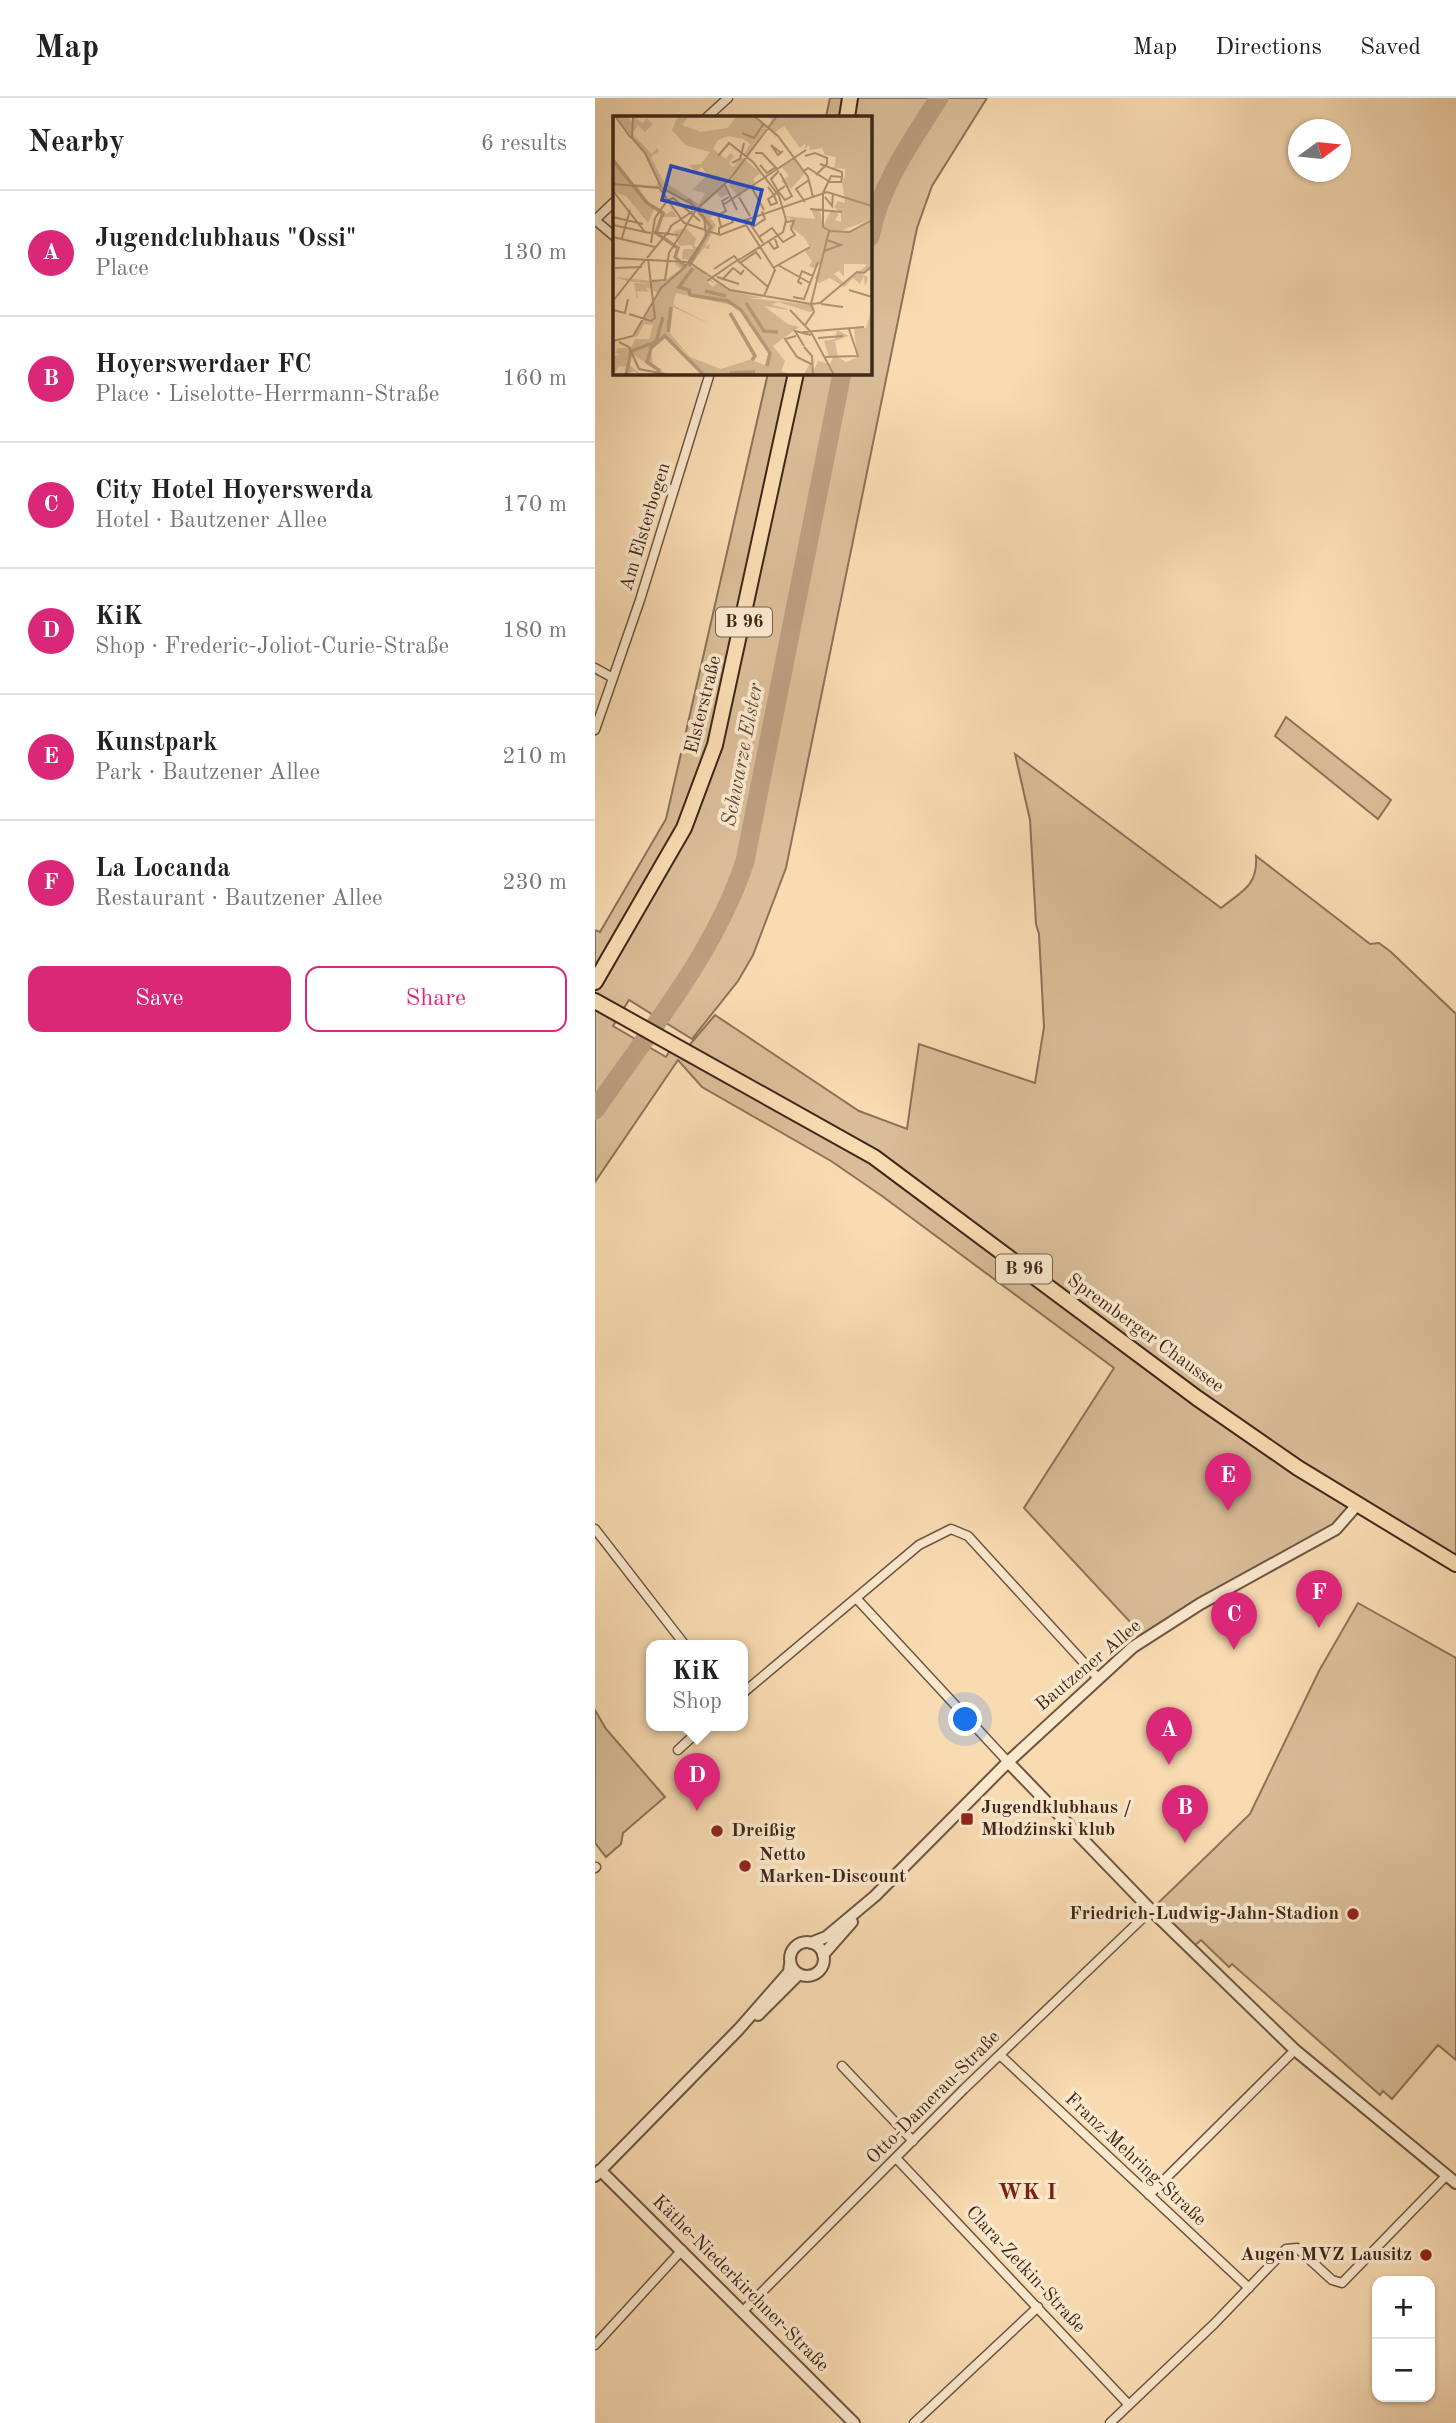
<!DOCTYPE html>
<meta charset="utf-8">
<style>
:root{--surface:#fff;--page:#f2f2f2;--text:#222;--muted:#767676;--line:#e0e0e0;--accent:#db2777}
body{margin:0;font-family:"Old Standard TT",serif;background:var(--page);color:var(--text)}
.controls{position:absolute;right:21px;bottom:21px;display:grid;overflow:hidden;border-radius:14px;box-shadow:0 2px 5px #0004}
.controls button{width:63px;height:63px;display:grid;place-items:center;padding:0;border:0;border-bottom:2px solid var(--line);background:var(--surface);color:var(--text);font:35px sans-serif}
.compass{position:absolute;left:693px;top:21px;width:63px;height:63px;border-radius:50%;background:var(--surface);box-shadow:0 2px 5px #0004;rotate:75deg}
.you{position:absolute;left:371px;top:1622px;width:24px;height:24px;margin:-18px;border:5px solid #fff;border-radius:50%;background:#1a73e8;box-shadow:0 0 0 10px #1a73e833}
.badge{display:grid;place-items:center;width:46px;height:46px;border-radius:50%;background:var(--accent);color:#fff;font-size:23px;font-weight:700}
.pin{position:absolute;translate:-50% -58px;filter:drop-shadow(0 2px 4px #0008)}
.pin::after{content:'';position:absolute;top:37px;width:24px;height:21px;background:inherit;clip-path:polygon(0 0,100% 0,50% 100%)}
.popup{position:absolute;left:51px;top:1542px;width:102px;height:91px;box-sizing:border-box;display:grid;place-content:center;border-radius:14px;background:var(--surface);filter:drop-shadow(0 2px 5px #0005);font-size:23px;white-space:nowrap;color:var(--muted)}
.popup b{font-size:26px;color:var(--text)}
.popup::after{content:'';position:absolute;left:50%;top:100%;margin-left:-14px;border:14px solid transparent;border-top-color:var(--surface)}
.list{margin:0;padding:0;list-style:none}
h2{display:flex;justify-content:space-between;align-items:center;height:91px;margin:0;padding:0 28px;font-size:30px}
h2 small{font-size:23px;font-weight:400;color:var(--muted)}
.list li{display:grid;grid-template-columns:46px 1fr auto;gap:21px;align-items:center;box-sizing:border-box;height:126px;padding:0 28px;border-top:2px solid var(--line)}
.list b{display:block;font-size:26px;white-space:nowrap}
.list p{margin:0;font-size:23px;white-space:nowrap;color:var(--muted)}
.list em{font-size:23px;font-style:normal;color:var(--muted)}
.actions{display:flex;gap:14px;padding:21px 28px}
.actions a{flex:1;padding:16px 0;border:2px solid var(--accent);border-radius:14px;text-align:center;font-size:24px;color:var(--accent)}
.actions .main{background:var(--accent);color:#fff}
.map{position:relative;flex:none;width:861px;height:2325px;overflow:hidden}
header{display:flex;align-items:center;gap:42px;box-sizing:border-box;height:98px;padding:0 35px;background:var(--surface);border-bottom:2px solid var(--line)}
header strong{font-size:33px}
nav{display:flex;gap:38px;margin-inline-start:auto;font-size:24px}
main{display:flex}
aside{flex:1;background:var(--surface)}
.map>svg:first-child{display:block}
.green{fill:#d9bd98;stroke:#8c7259;stroke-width:2}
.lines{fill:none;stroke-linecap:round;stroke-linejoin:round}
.river{stroke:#ba9e7e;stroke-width:19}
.minor-casing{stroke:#6e5540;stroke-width:11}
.tertiary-casing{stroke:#6e5540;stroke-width:14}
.primary-casing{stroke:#3f281a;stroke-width:18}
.minor{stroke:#fbe8cd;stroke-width:8}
.tertiary{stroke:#fbe8cd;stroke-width:10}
.primary{stroke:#f9dbb2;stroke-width:14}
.poi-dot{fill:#8f2418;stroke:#fbe8cd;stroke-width:2.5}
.labels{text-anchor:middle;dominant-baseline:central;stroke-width:7;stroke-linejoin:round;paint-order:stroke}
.shield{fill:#fbe8cd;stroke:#776250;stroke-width:2}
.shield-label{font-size:18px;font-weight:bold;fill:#3f281a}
.street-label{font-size:19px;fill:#3f281a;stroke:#fbe8cd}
.poi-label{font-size:19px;font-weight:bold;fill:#3f281a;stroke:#fbe8cd;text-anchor:start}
.water-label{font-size:21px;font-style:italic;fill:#644b38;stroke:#fbe8cd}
.quarter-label{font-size:23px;font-weight:bold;fill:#7a1f14;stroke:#fbe8cd}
.inset-river{fill:none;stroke:#ba9e7e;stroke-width:3.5}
.inset-road{fill:none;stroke:#af9375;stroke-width:2}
.view{fill:#1d4ed8;fill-opacity:0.15;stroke:#1d4ed8;stroke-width:3.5}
.inset-edge{fill:none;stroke:#3f281a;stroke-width:3.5}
</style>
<header>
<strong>Map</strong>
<nav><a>Map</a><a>Directions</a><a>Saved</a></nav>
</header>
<main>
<aside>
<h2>Nearby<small>6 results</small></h2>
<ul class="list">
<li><span class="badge">A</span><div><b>Jugendclubhaus &quot;Ossi&quot;</b><p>Place</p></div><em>130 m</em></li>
<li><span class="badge">B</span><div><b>Hoyerswerdaer FC</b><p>Place · Liselotte-Herrmann-Straße</p></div><em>160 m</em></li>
<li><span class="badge">C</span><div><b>City Hotel Hoyerswerda</b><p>Hotel · Bautzener Allee</p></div><em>170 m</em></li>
<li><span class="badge">D</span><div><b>KiK</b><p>Shop · Frederic-Joliot-Curie-Straße</p></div><em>180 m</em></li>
<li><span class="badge">E</span><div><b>Kunstpark</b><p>Park · Bautzener Allee</p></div><em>210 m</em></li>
<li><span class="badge">F</span><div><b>La Locanda</b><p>Restaurant · Bautzener Allee</p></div><em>230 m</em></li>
</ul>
<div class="actions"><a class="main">Save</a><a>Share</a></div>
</aside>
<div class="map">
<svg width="861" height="2325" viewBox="0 0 861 2325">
<rect width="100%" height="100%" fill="#f9dbb2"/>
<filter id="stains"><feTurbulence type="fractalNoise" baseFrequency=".00286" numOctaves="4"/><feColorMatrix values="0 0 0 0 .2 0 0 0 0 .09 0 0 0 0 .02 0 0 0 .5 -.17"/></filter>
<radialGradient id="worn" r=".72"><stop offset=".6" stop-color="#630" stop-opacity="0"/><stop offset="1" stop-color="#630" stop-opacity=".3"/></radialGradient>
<path class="green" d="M235,0h20l-4,19h-20z
M256,0h136l-55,88 -15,42 -131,640 -33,87 -15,26 -46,58 -63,-39 -16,26 53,31 8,-13 199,115 482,347 -12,13 -198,119 -121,-130 90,-140 -232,-172 -51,-35 -129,-74 -24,-27 -83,122v-199l108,-200 95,-410h72v-256h-23z
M173,275h26l-92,409 -107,199v-51l5,2 66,-113z
M691,619l105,83 -13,19 -103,-83z
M420,656l206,154c21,-17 37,-22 35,-52l114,88 9,-1 12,9 65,62v548l-157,-95 -368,-272 -245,-146 29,-34 144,96 48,18 12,-85 116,39 9,-56 -5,-93 -3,-10 -6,-104z
M763,1505l98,55v402l-18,-15 -46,54 -9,-8 -3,4 -148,-131 -3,3 -28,-27 -10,9 -40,-39 99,-96 69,-143z
M0,1612l11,19 59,68 -42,36 -2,11 -15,13 -11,-14z"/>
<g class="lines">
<path class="river" d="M275,139c10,-52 41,-95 69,-139
M0,1012c54,-79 120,-157 150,-249l97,-488"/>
<g class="minor-casing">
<path id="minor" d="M112,19l21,-19
M0,122l19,-18
M0,122l19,16
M0,570l18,10
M0,632l45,-130 70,-227
M0,1431l90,116
M261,1500l152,164
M148,1595l176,-148 32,-16 17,7 129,141
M83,1652l27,-25
M0,1770l1,-1
M405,1957l249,233
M247,1968l71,75
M301,2060l233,247
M554,2097l146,-145
M147,2214l222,-223 187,-179
M0,2247l87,-95
M319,2325l124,-116
M515,2325l104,-99 72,-75 11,-1 35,32 10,3 105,-108"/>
</g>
<g class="tertiary-casing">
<path id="tertiary" d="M413,1664l143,148 144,140 161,133
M195 1861a17 17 0 1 1 34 0a17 17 0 1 1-34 0Z
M216,1845l15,-6 49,-41 133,-134 125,-115 67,-43 136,-75 21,-24
M228,1857l29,-33
M163,1917l41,-41
M5,2072l254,253
M0,2078l144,-147 50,-57 1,-8"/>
</g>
<g class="primary-casing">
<path id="primary" d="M252,19l3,-19
M0,884l89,-154 31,-83 81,-372
M0,903l279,156 323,241 101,70 158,96"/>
</g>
<use href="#minor" class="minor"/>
<use href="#tertiary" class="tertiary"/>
<use href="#primary" class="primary"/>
</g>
<g class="poi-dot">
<rect x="365" y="1714" width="14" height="14" rx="3.5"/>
<circle cx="122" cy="1733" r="7"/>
<circle cx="150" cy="1768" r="7"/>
<circle cx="758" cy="1816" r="7"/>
<circle cx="831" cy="2157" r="7"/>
</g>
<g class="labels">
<g class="shield">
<rect x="121" y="509.5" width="56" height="29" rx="5"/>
<rect x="401" y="1156.5" width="56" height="29" rx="5"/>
</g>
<g class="shield-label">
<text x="149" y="524">B 96</text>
<text x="429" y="1171">B 96</text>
</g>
<g class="street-label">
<text transform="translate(51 429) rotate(-73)">Am Elsterbogen</text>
<text transform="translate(109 607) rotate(-76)">Elsterstraße</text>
<text transform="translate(550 1236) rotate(36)">Spremberger Chaussee</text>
<text transform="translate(494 1568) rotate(-40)">Bautzener Allee</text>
<text transform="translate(339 2000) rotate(-45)">Otto-Damerau-Straße</text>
<text transform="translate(540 2062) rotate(43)">Franz-Mehring-Straße</text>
<text transform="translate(430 2172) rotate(47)">Clara-Zetkin-Straße</text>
<text transform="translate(145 2186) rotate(45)">Käthe-Niederkirchner-Straße</text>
</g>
<g class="poi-label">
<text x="386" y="1710">Jugendklubhaus /<tspan x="386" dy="22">Młodźinski klub</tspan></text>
<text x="136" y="1733">Dreißig</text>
<text x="164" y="1757">Netto<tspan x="164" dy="22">Marken-Discount</tspan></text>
<text x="744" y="1816" text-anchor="end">Friedrich-Ludwig-Jahn-Stadion</text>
<text x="817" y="2157" text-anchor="end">Augen MVZ Lausitz</text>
</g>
<g class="water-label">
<text transform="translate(148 657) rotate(-79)">Schwarze Elster</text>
</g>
<g class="quarter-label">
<text x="432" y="2094">WK I</text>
</g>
</g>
<g transform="translate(18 18)">
<rect width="259" height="259" fill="#f9dbb2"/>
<path d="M2,0h12l5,7 1,-7 9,7 8,-7 -3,3 6,5 -8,8 -7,-7 -6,9 20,20 5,-6 2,3 -8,6 12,24 36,23 6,-11 -13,-3 15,-15 -5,-8 -7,5 -6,-7 12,-1 9,-12 -25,-7 -13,-15 6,-14h11l-7,9 19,7 27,-4 8,-12h19l13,10 4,-6 -4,-4h104v103l-34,13h15l19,-11v49l-12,3 8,4 -3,10 -1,-11 -4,8 -7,-6 -9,9 -14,-9 -11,5 -4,-5 6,-15 -6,6 -6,-3 3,-5 -8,-11 6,-3 -6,-10 -15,-11 -10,9 14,-13 -7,-6 29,3 -4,-10 13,-1 -4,3 3,16 8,-17 8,4 -4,6 6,2v-9l-7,-6 4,-6 7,2 -3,-21 3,-6v-7l-11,-1 2,-11 -11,-2 -3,-7 -12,2 -1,-5 -5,5 2,-7 -6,5 -16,-22 -9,6 1,6 -9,-12 -20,31 -6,-5 3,2 6,-10 -7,-5 -15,-3 -10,4 -5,9 13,10 4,-6 4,3 -5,7 4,4 9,-10 19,16 -7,5 1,8h-7l-9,11 -10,-11 5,-11 -9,10 3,9 -7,4 -4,-5 -16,13 13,9 -4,3 6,7 -11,22 5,-3 -1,5 -5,-1 -12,16 6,-14 -9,10 -7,-1 1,-10h11l-3,-4 -12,1 -5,-15 12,-3 10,11 -2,7 5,2 4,-5 4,-21 -16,-17 -32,-17 -23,-3 15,20 15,9 7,-4 -4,-5 8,12h-14l-9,-8 -6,14 -22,-27 -13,-4v-34l21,26 22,2 2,-4 -13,-29zM231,148h21l1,2 -22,17 -10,-9 5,-3 5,6zM181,43l11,14 -14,16 -10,-8 8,-5 -7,-9zM64,145l20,7 18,15 -10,-3 8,7 4,-4 -5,-4 23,13 28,6h-16l65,7 3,5 -5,2 -32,-10 -6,3 12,3 3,1 1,1 -24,-4 24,18 11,3 -26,19 12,15 -4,10 11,4h-128l-33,-22 -5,9 15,13 -7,-4 -9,4 3,-8 -9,-1 -6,9v-19l8,-1 -6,-2 3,-5h13l4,-9h14l4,-14 -9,-1 -7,13 -4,-1 25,-43 -12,-6 3,5 -12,-1 1,7 -1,1 -3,-16 16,1 -23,-3 -12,-4 47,5 19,-13 -6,-4zM63,177l64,14 29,47 -4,11 -11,-4 2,-5 -26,-43 25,45 -34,11 -31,-12 -20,-24 3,-26 38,18 -38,-20zM52,220l17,13 21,25h-37l-13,-8 -2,-18zM259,191v68h-69l7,-11 4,6 4,-9 12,3 3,-7h-4l-5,-16 11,-2 2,-9 12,6 -14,5 3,16 8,5 11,-5 -3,-29h12z" fill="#d9bd98" fill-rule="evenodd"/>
<path class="inset-river" d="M0,44l34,43 16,10 -7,20 22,15 -3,9 10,9M75,83l23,28 -22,39M80,152l-14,19 10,3 1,5 38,6 13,9 29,43 -3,13M92,175l21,5M133,187l18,28 14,1M117,197l25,43 -3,4M55,216l3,-25M47,255l-13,-9 4,-14 14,-12 39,39M117,257l25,-1M13,259l5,-24 25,-9 7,-25"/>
<path class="inset-road" d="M2,0l16,22M20,0l-1,22 13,15 16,34M141,0l24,20 30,41 5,20M129,17l12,5 10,-15M167,36l-9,-7 7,10 5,-4M142,37h7l16,17M105,40l11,-13 24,19 26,34 7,24 -3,12 -44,28M192,40l10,-3 12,5v6l-11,11M124,44l-5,3 8,-4 4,-16M207,48l22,8v5l-11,-1 -8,17M147,49l7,8 9,-6M191,55l4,-3 22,14h11l1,-5M167,57l12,23 -7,4 -7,-9 7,-5M0,68l47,4M112,69l12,25M155,71l6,8 -6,4 3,7M139,72l12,22M47,73l24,34 36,12 26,-10M0,75l32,41 6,1M210,77v34l7,4M126,81l11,19M212,81l7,9 1,-13M54,85l6,-3 27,23M192,86l-9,-13 13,-9M110,89l83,-55M158,89l6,-2 -3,-8 4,-4 -7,-12 8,-8M84,93l33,-30 47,-63M197,93l32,3M0,101l30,7M134,103l16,24M130,105l84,-29 45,14M0,109l32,7M133,109l29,45 -11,26M108,111l-3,-12 8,-4 -4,-10 7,-4M140,111l12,-8 -3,-8M39,116l26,3M54,119l4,-9 22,-15M106,119v-7l14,-6 -2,-4M0,121l42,10M146,121l13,-9 11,14 12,-7 -4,-6 3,-8 -8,1M9,122l8,-28M156,126l5,7 4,-2 -3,-8M38,127l4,-25 12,-17M211,135l17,-6 -14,-5M0,142l74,4M34,142l21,-26M125,145l30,26M76,146l41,28 81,14 18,-73 21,1 22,-12M127,147l16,-11 5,7M165,149l32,18M2,152l27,-1M160,152l37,-21M101,153l20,-13 3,3M108,162l-4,-1 22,7M109,164l11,-12 8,6 3,-4M39,165l13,-1 4,-27 27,-43M94,165l32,-22M189,168l-4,-2 4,-11 11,5M236,174l23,7M180,181l11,2 14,-37M0,185l33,-42M208,188l22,3M0,194l12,3 3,-14M177,194l21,22 23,43M16,198l22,7 4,-3 -7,-59M192,209l9,-13 -3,-8 9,-1 37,-31 7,1 8,-7M190,216l61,-5M183,220l-11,3 12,18 16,8M205,222l25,-2M0,225l20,-5 28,-48 24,-21 21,-31 -2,-19 -14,-14 -28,-15M6,226l10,5 10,22 26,5M191,230l-9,-15 16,4M191,231l8,9 1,19M211,241l34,-1 -9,-27"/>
<path class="view" d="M58,50l91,24 -9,34 -91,-24z"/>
<rect width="259" height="259" class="inset-edge"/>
</g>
<rect width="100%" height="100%" filter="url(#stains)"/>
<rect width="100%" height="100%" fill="url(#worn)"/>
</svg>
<div class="controls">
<button>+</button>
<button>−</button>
</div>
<svg class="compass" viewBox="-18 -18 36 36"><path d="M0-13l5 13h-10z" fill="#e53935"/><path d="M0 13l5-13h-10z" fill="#767676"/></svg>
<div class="you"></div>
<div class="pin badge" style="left:574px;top:1667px">A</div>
<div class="pin badge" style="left:590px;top:1745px">B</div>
<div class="pin badge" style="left:639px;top:1552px">C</div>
<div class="pin badge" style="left:102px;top:1713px">D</div>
<div class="popup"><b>KiK</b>Shop</div>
<div class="pin badge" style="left:633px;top:1413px">E</div>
<div class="pin badge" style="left:724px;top:1530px">F</div>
</div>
</main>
